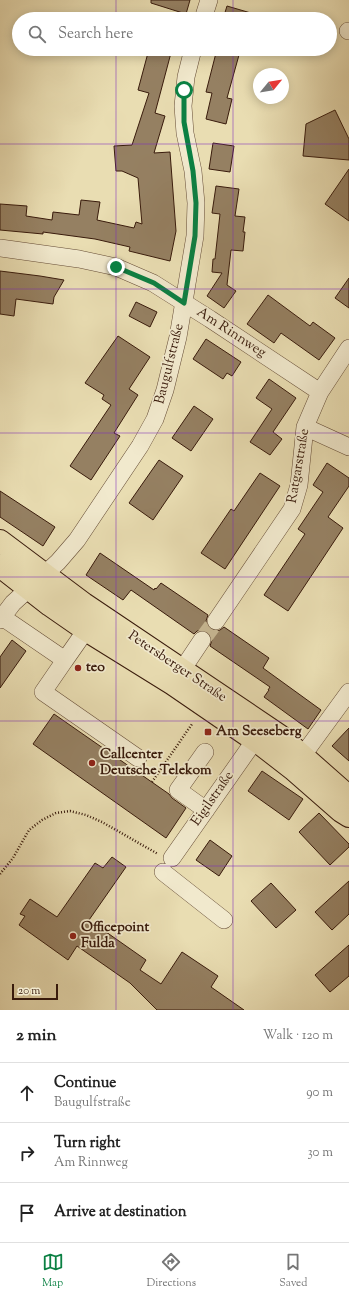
<!DOCTYPE html>
<meta charset="utf-8">
<style>
:root{--surface:#fff;--page:#f6f6f6;--text:#222;--muted:#767676;--line:#e0e0e0;--accent:#0b8043}
body{margin:0;font-family:"Sorts Mill Goudy",serif;background:var(--page);color:var(--text)}
.compass{position:absolute;left:253px;top:68px;width:36px;height:36px;border-radius:50%;background:var(--surface);box-shadow:0 2px 10px #0003;rotate:60deg}
.scale{position:absolute;left:12px;bottom:10px;width:46px;box-sizing:border-box;padding-left:4px;border:2px solid #391b0c;border-top:0;font-size:11px;line-height:14px;white-space:nowrap;color:#391b0c;-webkit-text-stroke:3px #f1e9cd;paint-order:stroke}
.stop{position:absolute;width:12px;height:12px;margin:-9px;border:3px solid #0b8043;border-radius:50%;background:#fff}
.stop.end{background:#0b8043;border-color:#fff;box-shadow:0 1px 4px #0008}
.list{margin:0;padding:0;list-style:none}
h2{display:flex;justify-content:space-between;align-items:center;height:52px;margin:0;padding:0 16px;font-size:17px}
h2 small{font-size:13px;font-weight:400;color:var(--muted)}
.list li{display:grid;grid-template-columns:26px 1fr auto;gap:12px;align-items:center;box-sizing:border-box;height:60px;padding:0 16px;border-top:1px solid var(--line)}
.list b{display:block;font-size:15px;white-space:nowrap}
.list p{margin:0;font-size:13px;white-space:nowrap;color:var(--muted)}
.list em{font-size:13px;font-style:normal;color:var(--muted)}
.icon{flex:none;width:22px;height:22px;fill:none;stroke:currentColor;stroke-width:2;stroke-linecap:round;stroke-linejoin:round}
.map{position:relative;flex:none;width:349px;height:1010px;overflow:hidden}
.search{position:absolute;background:var(--surface);box-shadow:0 2px 10px #0003;left:12px;right:12px;top:12px;height:44px;display:flex;align-items:center;gap:10px;box-sizing:border-box;padding:0 14px;border-radius:22px;color:var(--muted);font-size:15px}
.sheet{height:232px;background:var(--surface)}
nav{display:flex;justify-content:space-around;align-items:center;box-sizing:border-box;height:56px;border-top:1px solid var(--line);background:var(--surface);font-size:11px;color:var(--muted)}
nav a{display:grid;justify-items:center;gap:2px}
nav .on{color:var(--accent)}
.map>svg:first-child{display:block}
.building{fill:#958062;stroke:#391b0c}
.lines{fill:none;stroke-linecap:round;stroke-linejoin:round}
.minor-tunnel{stroke:#c6b691;stroke-width:17;stroke-dasharray:17 8;stroke-linecap:butt}
.minor-casing{stroke:#654c36;stroke-width:18}
.major-casing{stroke:#391b0c;stroke-width:24}
.path{stroke:#391b0c;stroke-width:2.5;stroke-dasharray:1 2;stroke-linecap:butt}
.minor{stroke:#f1e9cd;stroke-width:17}
.major{stroke:#e9ddb2;stroke-width:22}
.route{stroke:#0b8043;stroke-width:5}
.grid{fill:none;stroke:#7b2cbf;stroke-width:1;stroke-opacity:0.55}
.poi-dot{fill:#8f2418;stroke:#f1e9cd;stroke-width:1.5}
.labels{text-anchor:middle;dominant-baseline:central;stroke-width:3.5;stroke-linejoin:round;paint-order:stroke}
.street-label{font-size:14px;fill:#391b0c;stroke:#f1e9cd}
.poi-label{font-size:14px;font-weight:bold;fill:#391b0c;stroke:#f1e9cd;text-anchor:start}
</style>
<div class="map">
<svg width="349" height="1010" viewBox="0 0 349 1010">
<rect width="100%" height="100%" fill="#e9ddb2"/>
<filter id="stains"><feTurbulence type="fractalNoise" baseFrequency=".005" numOctaves="4"/><feColorMatrix values="0 0 0 0 .2 0 0 0 0 .09 0 0 0 0 .02 0 0 0 .5 -.17"/></filter>
<radialGradient id="worn" r=".72"><stop offset=".6" stop-color="#630" stop-opacity="0"/><stop offset="1" stop-color="#630" stop-opacity=".3"/></radialGradient>
<path class="building" d="M151,0h39l-4,14 -35,-11z
M227,6l34,10v3h-38z
M149,49h23l-17,64 10,3 -11,37 16,-1 6,79 -6,30 -41,-10 1,-4 -35,-8 -52,-7v2l-43,-4v-26l27,2 -1,10 26,4 1,-8 26,3 2,-15 19,2 -3,18 37,8 2,-6 6,2 -4,-46 -16,-7h-6l-2,-25 18,-1 17,-52 -11,-3z
M217,49l22,6 -12,43 5,1 -6,25 -20,-5 6,-26 -6,-1z
M335,110l14,29v21l-46,-4 3,-32z
M213,143l21,3 -4,26 -21,-3z
M349,169v52l-24,-17z
M216,186l23,3 -4,27 10,1 -2,15h2l-2,19 -12,-1 -4,35 9,6 -12,17 -17,-12 15,-23 -10,-1 1,-13h2l5,-45 -8,-1z
M0,271l40,5 24,4 -10,17 -1,7 -37,-5 -2,17 -14,-2z
M349,278v30l-14,-10z
M268,295l42,31 3,-4 22,16 -16,22 -38,-27 -7,10 -27,-19z
M136,302l21,10 -7,15 -21,-11z
M118,336l32,21 -21,32 9,6 -24,38 6,3 -29,44 -21,-14 41,-61 -9,-6 2,-4 -19,-12z
M206,339l35,23 -9,14 -5,-3 -4,6 -30,-20z
M269,379l27,19 -23,34 9,7 -12,16 -20,-13 22,-33 -16,-11z
M194,406l19,13 -22,32 -19,-13z
M159,460l24,16 -30,44 -24,-17z
M327,463l22,15v8l-21,31 15,11 -55,83 -24,-16 41,-61 -7,-5 25,-37 -10,-7z
M260,473l20,13 -55,83 -24,-16 30,-44 3,2z
M0,491l55,36 -12,19 -43,-29z
M100,553l54,37 1,-2 1,1 5,-6 47,32 -2,6 1,4 3,4 6,2 4,-1 4,-3 45,31 -6,10 58,42 -13,19 -44,-32 5,-7h-1l2,-3 -60,-41 2,-6 -1,-5 -3,-3 -6,-2 -5,1 -3,3 -63,-44 -8,10 -37,-25z
M12,640l14,11 -26,37v-31z
M54,714l115,80 3,4 14,10 -20,30 -133,-94z
M349,728v33l-17,-15z
M262,771l41,28 -14,21 -41,-29z
M319,813l30,31v3l-19,18 -31,-33z
M210,840l22,16 -13,20 -23,-16z
M112,857l14,10 -37,53 57,40 -6,10 21,14 21,-32 36,24 -7,11 33,23h-87l-27,-27 -53,-37 -9,14 -49,-35 6,-9 -5,-2 10,-15 27,18 38,-54 8,5z
M349,881v33l-17,16 -17,-18z
M271,883l25,27 -20,18 -25,-27z
M349,945v31l-19,16 -15,-17z"/>
<g class="lines">
<path class="minor-tunnel" d="M202,640l14,-19"/>
<g class="minor-casing">
<path id="minor" d="M203,19l6,-19
M348,31h1
M0,248l79,11 37,8 37,16 57,36 110,73
M305,427l44,20
M2,617l63,43 -22,32 95,66
M0,620l13,-17 45,-41 19,-22 63,-94 15,-27 10,-29 13,-53 17,-101 1,-33 -3,-32 -8,-38 -2,-27 3,-29 7,-28
M216,621l76,-112 7,-24 6,-58 15,-35 29,-44
M65,660l21,-30
M182,670l20,-30
M205,752l-27,38 28,20
M303,755l46,-63
M172,858l83,-118
M163,872l61,48"/>
</g>
<g class="major-casing">
<path id="major" d="M0,541l84,63 196,132 69,61
M0,566l50,39 36,25 87,54 89,61 31,24 48,42 8,5"/>
</g>
<path class="path" d="M152,782l40,-58
M0,874l13,-16 16,-28 13,-10 14,-7 14,-2 16,4 16,7 56,32"/>
<use href="#minor" class="minor"/>
<use href="#major" class="major"/>
</g>
<g class="lines">
<path class="route" d="M116,267l38,16 30,20 11,-67 1,-33 -3,-32 -9,-49v-32"/>
</g>
<path class="grid" d="M116,0v19M233,0v19M116,49v961M233,49v961M0,144h349M0,289h349M0,433h349M0,577h349M0,721h349M0,866h349"/>
<g class="poi-dot">
<circle cx="78" cy="668" r="4"/>
<rect x="204" y="728" width="8" height="8" rx="2"/>
<circle cx="92" cy="763" r="4"/>
<circle cx="73" cy="936" r="4"/>
</g>
<g class="labels">
<g class="street-label">
<text transform="translate(231 333) rotate(33)">Am Rinnweg</text>
<text transform="translate(170 364) rotate(-76)">Baugulfstraße</text>
<text transform="translate(299 466) rotate(-80)">Ratgarstraße</text>
<text transform="translate(177 667) rotate(34)">Petersberger Straße</text>
<text transform="translate(213 799) rotate(-55)">Eigilstraße</text>
</g>
<g class="poi-label">
<text x="86" y="668">teo</text>
<text x="216" y="732">Am Seeseberg</text>
<text x="100" y="755">Callcenter<tspan x="100" dy="16">Deutsche Telekom</tspan></text>
<text x="81" y="928">Officepoint<tspan x="81" dy="16">Fulda</tspan></text>
</g>
</g>
<rect width="100%" height="100%" filter="url(#stains)"/>
<rect width="100%" height="100%" fill="url(#worn)"/>
</svg>
<svg class="compass" viewBox="-18 -18 36 36"><path d="M0-13l5 13h-10z" fill="#e53935"/><path d="M0 13l5-13h-10z" fill="#767676"/></svg>
<div class="scale">20 m</div>
<div class="stop" style="left:184px;top:90px"></div>
<div class="stop end" style="left:116px;top:267px"></div>
<div class="search"><svg class="icon" aria-label="search" viewBox="0 0 24 24"><circle cx="10" cy="10" r="6"/><path d="M15 15l6 6"/></svg>Search here</div>
</div>
<section class="sheet">
<h2>2 min<small>Walk · 120 m</small></h2>
<ul class="list">
<li><svg class="icon" aria-label="ahead" viewBox="0 0 24 24"><path d="M12 20V5M6 11l6-6 6 6"/></svg><div><b>Continue</b><p>Baugulfstraße</p></div><em>90 m</em></li>
<li><svg class="icon" aria-label="right" viewBox="0 0 24 24"><path d="M7 20v-9h11M14 6l5 5-5 5"/></svg><div><b>Turn right</b><p>Am Rinnweg</p></div><em>30 m</em></li>
<li><svg class="icon" aria-label="arrive" viewBox="0 0 24 24"><path d="M6 21V4h12l-3 4 3 4H6"/></svg><div><b>Arrive at destination</b></div></li>
</ul>
</section>
<nav>
<a class="on"><svg class="icon" aria-label="map" viewBox="0 0 24 24"><path d="M3 6l6-2 6 2 6-2v14l-6 2-6-2-6 2zM9 4v14M15 6v14"/></svg>Map</a>
<a><svg class="icon" aria-label="directions" viewBox="0 0 24 24"><path d="M12 3l9 9-9 9-9-9zM9 14v-3h6M13 9l2 2-2 2"/></svg>Directions</a>
<a><svg class="icon" aria-label="saved" viewBox="0 0 24 24"><path d="M7 4h10v16l-5-4-5 4z"/></svg>Saved</a>
</nav>
